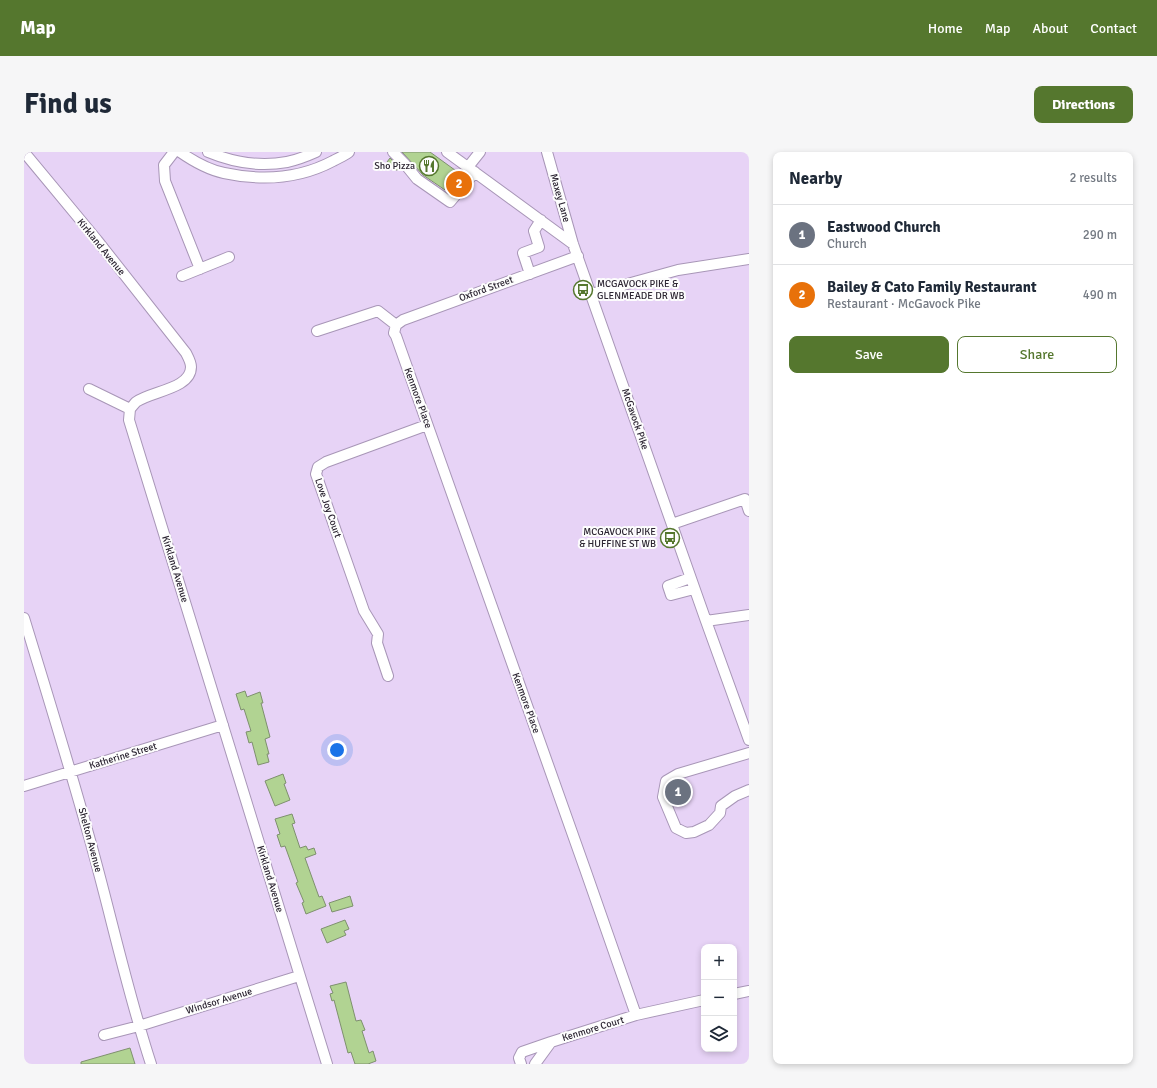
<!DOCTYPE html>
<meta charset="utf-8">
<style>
:root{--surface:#fff;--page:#f6f6f7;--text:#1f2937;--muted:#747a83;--line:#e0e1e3;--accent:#55772e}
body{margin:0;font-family:Signika,sans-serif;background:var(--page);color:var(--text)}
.controls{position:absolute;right:12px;bottom:12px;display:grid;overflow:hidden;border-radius:8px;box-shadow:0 2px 6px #0003}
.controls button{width:36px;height:36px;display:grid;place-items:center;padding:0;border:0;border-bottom:1px solid var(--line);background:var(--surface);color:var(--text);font:20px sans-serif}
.you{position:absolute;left:313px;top:598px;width:14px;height:14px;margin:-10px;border:3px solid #fff;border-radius:50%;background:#1a73e8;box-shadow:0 0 0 6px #1a73e833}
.badge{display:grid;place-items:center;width:26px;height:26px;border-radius:50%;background:var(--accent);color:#fff;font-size:13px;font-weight:700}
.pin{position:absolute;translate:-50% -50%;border:2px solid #fff;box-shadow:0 1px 4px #0006}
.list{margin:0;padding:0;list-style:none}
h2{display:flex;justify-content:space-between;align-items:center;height:52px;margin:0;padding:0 16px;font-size:17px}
h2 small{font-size:13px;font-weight:400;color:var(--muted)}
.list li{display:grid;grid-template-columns:26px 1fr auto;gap:12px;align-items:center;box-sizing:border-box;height:60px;padding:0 16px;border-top:1px solid var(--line)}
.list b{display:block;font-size:15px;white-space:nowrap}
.list p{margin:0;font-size:13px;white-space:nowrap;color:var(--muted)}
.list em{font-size:13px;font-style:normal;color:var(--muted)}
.actions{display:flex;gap:8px;padding:12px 16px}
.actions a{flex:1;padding:9px 0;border:1px solid var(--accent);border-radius:8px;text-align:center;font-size:14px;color:var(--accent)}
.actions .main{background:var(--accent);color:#fff}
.icon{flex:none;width:22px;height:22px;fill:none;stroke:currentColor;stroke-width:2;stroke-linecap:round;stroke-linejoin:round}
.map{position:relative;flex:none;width:725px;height:912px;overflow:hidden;border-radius:8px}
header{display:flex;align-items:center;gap:24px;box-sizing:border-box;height:56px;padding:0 20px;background:var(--accent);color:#fff}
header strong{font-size:19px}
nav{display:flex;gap:22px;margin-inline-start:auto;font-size:14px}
.intro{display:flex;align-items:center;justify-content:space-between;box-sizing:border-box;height:96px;padding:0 24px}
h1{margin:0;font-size:28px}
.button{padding:10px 18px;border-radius:8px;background:var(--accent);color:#fff;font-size:14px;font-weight:700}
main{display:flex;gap:24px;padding:0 24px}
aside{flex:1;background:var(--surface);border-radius:8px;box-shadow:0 2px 6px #0003}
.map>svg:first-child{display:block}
.building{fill:#b1d392;stroke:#7e906e}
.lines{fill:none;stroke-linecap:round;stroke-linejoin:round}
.minor-casing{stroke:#a896b7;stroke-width:12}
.minor{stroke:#fff;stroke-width:10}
.labels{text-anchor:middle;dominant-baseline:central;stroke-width:4;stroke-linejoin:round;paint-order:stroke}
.poi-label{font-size:10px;fill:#2c2532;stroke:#fdfdfd;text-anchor:end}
.street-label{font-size:10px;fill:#2c2532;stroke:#fdfdfd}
</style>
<header>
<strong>Map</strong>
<nav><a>Home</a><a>Map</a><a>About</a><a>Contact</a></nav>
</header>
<div class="intro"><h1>Find us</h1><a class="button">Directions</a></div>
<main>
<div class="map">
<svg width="725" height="912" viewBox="0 0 725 912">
<rect width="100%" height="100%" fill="#e7d3f6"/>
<path class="building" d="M378,0h28l29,21 -14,17 -22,-15z
M366,6l10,10 -3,2h-1l-9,-8z
M221,539l2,6 13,-5 3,11h-2l9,34 -5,2 4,15h-2l2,8 -11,3 -6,-23 -3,1 -3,-11 5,-1 -7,-22 -3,1 -5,-16z
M259,622l3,9 -2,1 6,16 -15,6 -10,-25z
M268,662l3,9 -3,1 8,24 6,-2 2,4 6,-2 2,6 -11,4 14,39 3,-1 4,10 -20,8 -4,-11 2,-1 -8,-19 2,-1 -13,-36 -4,1 -4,-12 3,-1 -5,-15z
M326,744l3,10 -21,6 -3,-9z
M321,768l4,9 -5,2 2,4 -19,8 -6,-14z
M322,830l10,39 5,-1 4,10 -3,1 7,22 4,-2 3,10 -8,3h-13l-4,-12 -3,1 -14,-53 -2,1 -2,-7 3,-1 -3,-7z
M106,896l5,16h-54v-2z"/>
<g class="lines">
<g class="minor-casing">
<path id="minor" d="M0,0l73,88 89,113c2,4 5,9 5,14 0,22 -40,24 -55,35 -2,2 -4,5 -6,7l-1,11 198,644
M150,0l-10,13 1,16 35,88
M156,0c13,9 29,18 44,21 37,8 75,6 109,-12 5,-3 11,-5 16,-9
M184,0c24,10 52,15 79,10 10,-2 20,-6 29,-10
M369,0l11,11 13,16 33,23 25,-30
M423,0l126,92
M523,0l26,92 133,377 43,119
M444,15l12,-15
M506,122l-7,-21 16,-6 -5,-16 7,-11
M158,124l47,-19
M567,142l87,-24 71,-11
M372,173l-2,8 2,3 189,533 51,146
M372,173l7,-5 175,-64
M293,179l61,-20 18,14
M65,237l41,20
M648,372l73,-25 4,12
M666,426l-22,8 3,9 23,-6
M0,466c22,72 44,143 64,215 22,77 38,155 63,231
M682,469l43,-6
M364,524l-11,-33 1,-9 -14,-23 -48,-137 2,-7 8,-5 101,-37
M725,601l-71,21 -12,7 -3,16 13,31 10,5 8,-1 15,-7 11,-12 1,-7 14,-10 14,-6
M0,634l199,-61
M710,842l15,-3
M80,883l35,-9 160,-50
M497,912l-2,-6 3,-6 29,-10 85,-27 68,-15
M511,912l16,-22"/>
</g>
<use href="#minor" class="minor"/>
</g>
<defs>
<g id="restaurant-ring" transform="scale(1)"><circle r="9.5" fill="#fdfdfd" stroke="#55772e" stroke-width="1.5"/><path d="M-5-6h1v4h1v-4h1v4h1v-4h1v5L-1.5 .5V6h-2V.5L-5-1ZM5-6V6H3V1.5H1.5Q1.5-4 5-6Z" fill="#55772e"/></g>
<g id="bus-ring" transform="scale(1)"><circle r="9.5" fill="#fdfdfd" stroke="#55772e" stroke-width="1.5"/><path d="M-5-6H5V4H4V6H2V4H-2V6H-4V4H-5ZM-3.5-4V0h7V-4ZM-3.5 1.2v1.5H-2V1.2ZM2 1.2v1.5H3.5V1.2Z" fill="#55772e"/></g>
</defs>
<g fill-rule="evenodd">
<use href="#restaurant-ring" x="405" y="14"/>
<use href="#bus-ring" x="559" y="138"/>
<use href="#bus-ring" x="646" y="386"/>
</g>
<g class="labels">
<g class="poi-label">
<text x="391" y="14">Sho Pizza</text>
<text x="573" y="132" text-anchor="start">MCGAVOCK PIKE &amp;<tspan x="573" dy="12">GLENMEADE DR WB</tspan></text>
<text x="632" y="380">MCGAVOCK PIKE<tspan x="632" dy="12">&amp; HUFFINE ST WB</tspan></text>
</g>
<g class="street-label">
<text transform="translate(536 46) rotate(74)">Maxey Lane</text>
<text transform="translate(77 95) rotate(51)">Kirkland Avenue</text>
<text transform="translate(462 137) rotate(-20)">Oxford Street</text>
<text transform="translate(394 246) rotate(70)">Kenmore Place</text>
<text transform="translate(611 267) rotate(71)">McGavock Pike</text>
<text transform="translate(304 356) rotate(71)">Love Joy Court</text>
<text transform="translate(151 417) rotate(73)">Kirkland Avenue</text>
<text transform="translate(502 551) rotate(70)">Kenmore Place</text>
<text transform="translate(99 604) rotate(-17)">Katherine Street</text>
<text transform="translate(66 688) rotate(75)">Shelton Avenue</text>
<text transform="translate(246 727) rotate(73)">Kirkland Avenue</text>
<text transform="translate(195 849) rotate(-17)">Windsor Avenue</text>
<text transform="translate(569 877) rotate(-17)">Kenmore Court</text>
</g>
</g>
</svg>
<div class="controls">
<button>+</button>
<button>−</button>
<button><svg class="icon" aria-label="layers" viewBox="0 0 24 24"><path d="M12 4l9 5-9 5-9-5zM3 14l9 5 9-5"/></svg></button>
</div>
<div class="you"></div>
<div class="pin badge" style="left:654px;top:640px;background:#6b7280">1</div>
<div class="pin badge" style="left:435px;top:32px;background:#e8710a">2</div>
</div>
<aside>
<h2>Nearby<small>2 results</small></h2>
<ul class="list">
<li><span class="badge" style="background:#6b7280">1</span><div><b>Eastwood Church</b><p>Church</p></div><em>290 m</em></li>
<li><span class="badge" style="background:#e8710a">2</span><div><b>Bailey &amp; Cato Family Restaurant</b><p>Restaurant · McGavock Pike</p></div><em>490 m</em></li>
</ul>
<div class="actions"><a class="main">Save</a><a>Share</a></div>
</aside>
</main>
